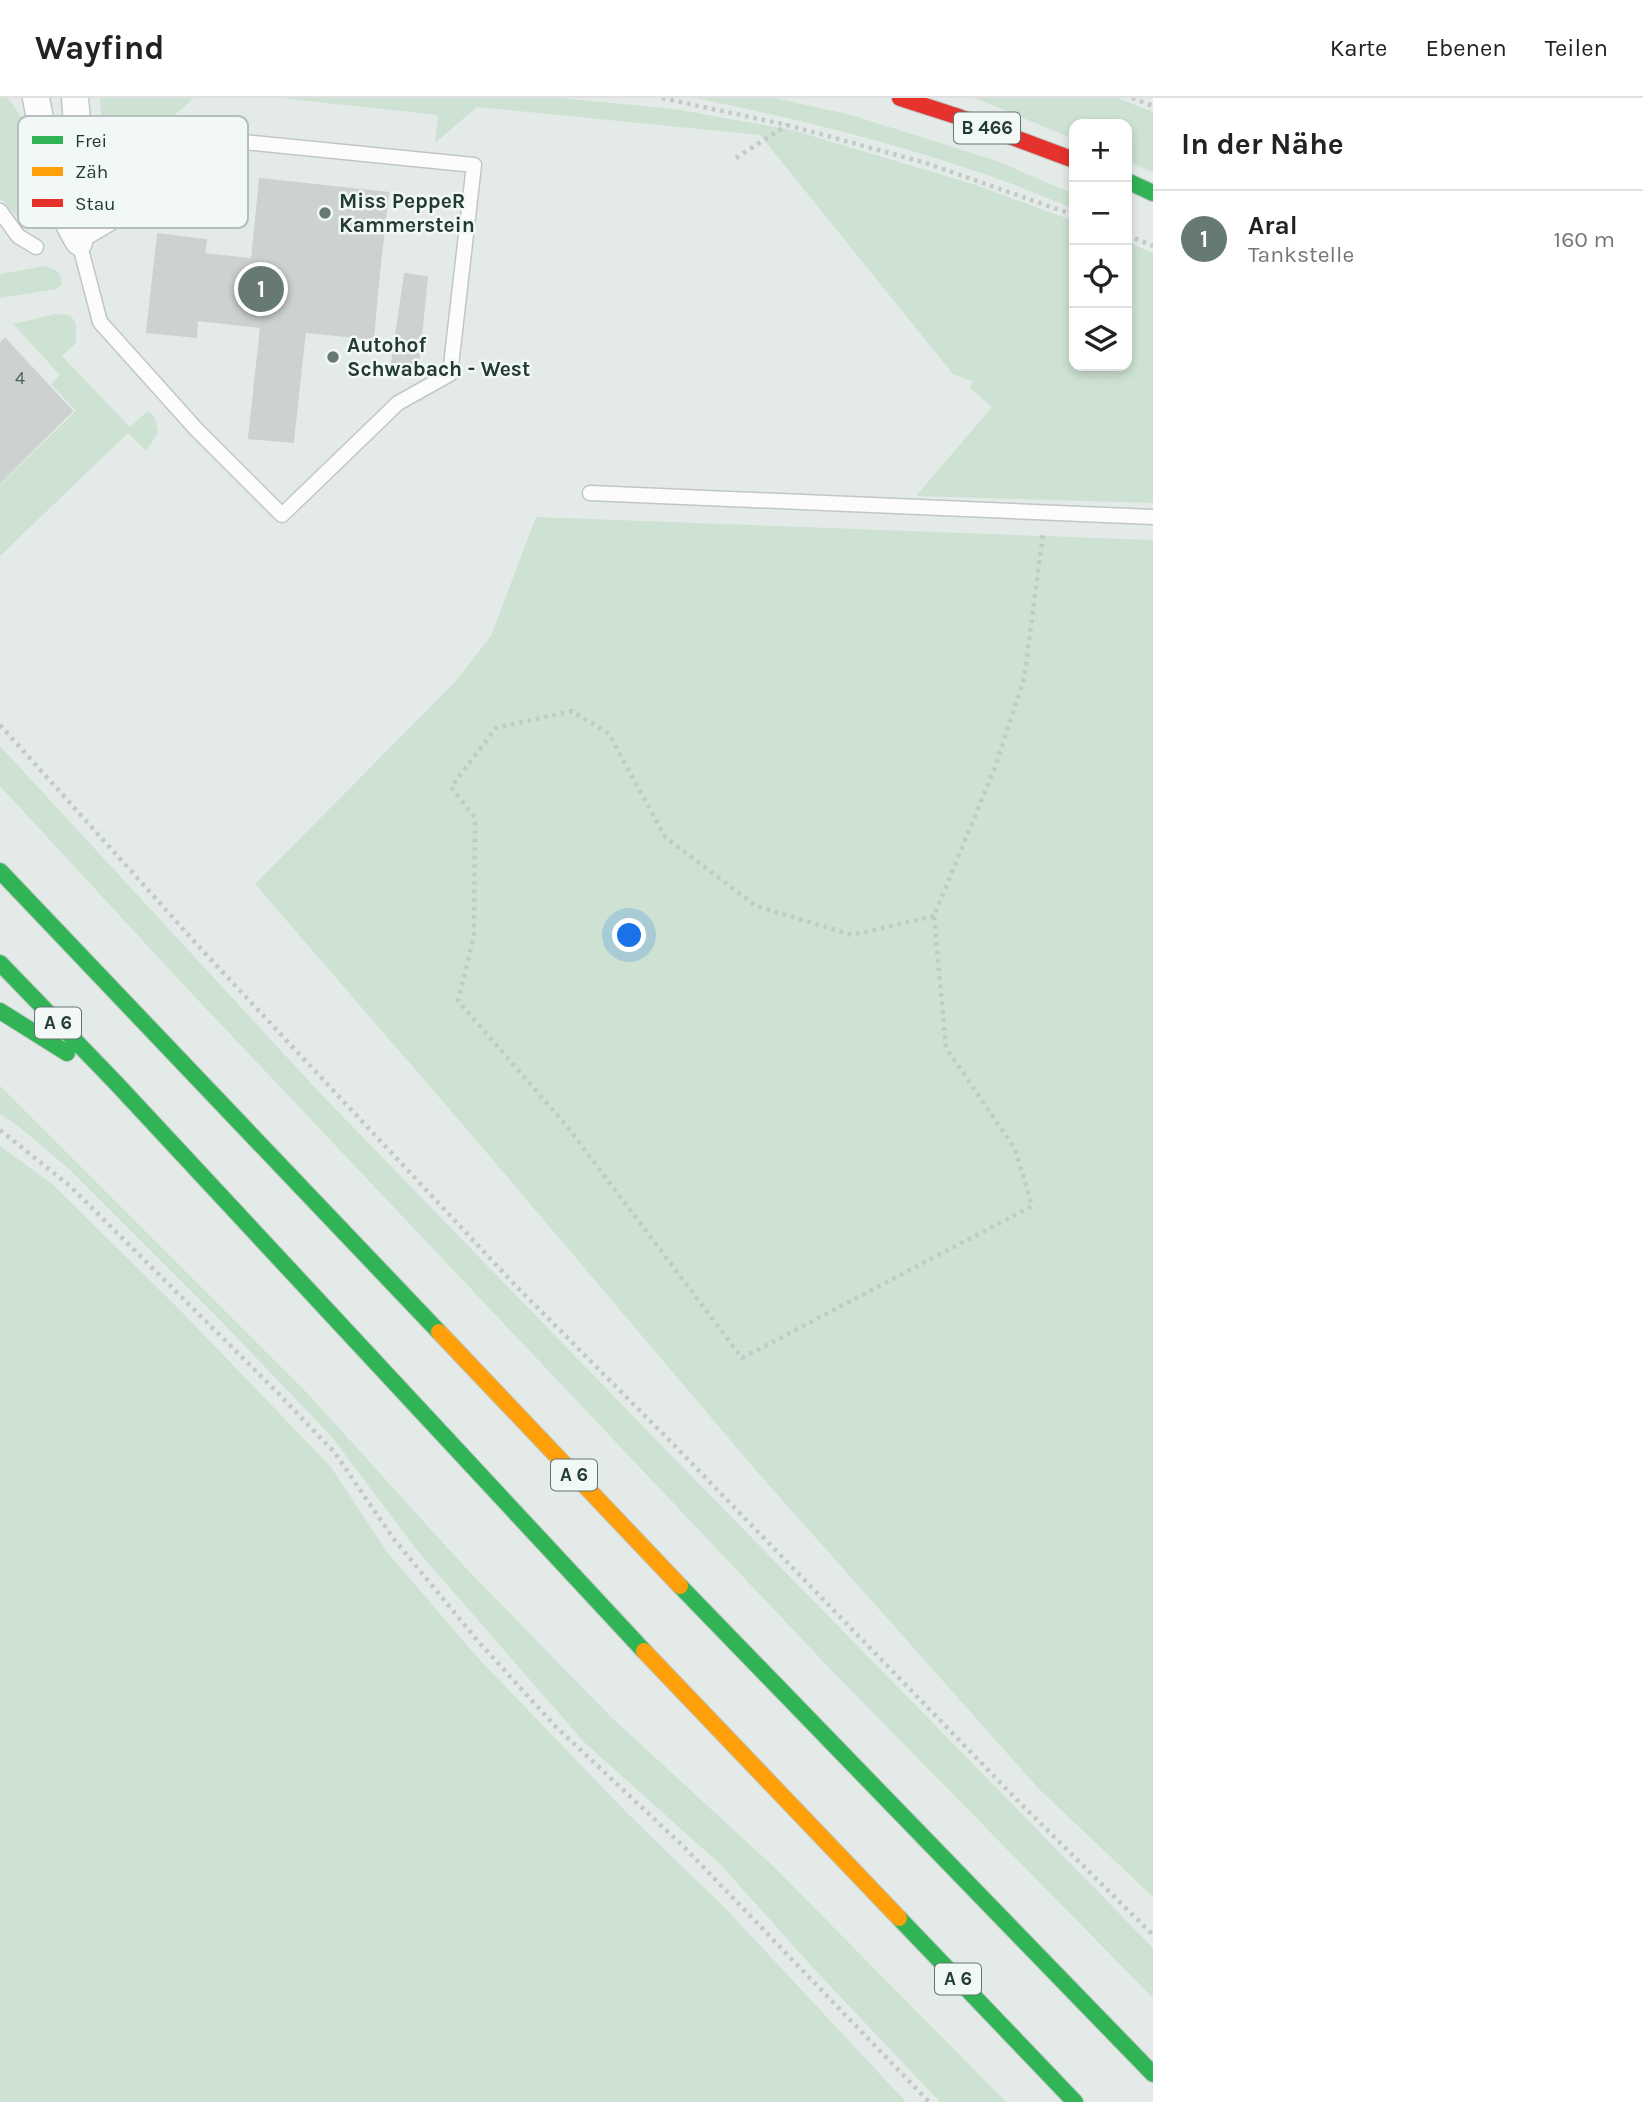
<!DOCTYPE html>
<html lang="de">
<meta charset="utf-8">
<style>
:root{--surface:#fff;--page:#f2f2f2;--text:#222;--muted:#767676;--line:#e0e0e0;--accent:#667973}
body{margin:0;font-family:Karla,sans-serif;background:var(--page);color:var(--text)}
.controls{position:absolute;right:21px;top:21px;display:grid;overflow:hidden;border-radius:14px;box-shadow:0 4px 10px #0003}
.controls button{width:63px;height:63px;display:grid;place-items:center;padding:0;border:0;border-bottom:2px solid var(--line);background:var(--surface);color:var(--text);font:35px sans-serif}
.you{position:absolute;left:630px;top:838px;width:24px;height:24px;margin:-18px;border:5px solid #fff;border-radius:50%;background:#1a73e8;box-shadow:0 0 0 10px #1a73e833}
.badge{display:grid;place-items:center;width:46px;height:46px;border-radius:50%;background:var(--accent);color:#fff;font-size:23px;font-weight:700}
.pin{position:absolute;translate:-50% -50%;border:4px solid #fff;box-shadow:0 2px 7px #0006}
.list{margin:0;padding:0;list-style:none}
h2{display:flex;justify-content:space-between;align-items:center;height:91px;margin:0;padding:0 28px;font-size:30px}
h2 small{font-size:23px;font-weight:400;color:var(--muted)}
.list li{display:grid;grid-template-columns:46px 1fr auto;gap:21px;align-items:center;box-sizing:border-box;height:98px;padding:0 28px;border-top:2px solid var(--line)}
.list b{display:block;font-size:26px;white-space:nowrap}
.list p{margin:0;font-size:23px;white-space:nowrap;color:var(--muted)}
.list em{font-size:23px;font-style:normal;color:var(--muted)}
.icon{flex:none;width:38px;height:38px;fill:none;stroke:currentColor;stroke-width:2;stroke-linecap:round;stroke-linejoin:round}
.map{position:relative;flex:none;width:1153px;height:2004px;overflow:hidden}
header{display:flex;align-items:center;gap:42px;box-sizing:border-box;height:98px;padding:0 35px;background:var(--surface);border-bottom:2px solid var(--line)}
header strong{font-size:33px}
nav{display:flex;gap:38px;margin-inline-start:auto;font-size:24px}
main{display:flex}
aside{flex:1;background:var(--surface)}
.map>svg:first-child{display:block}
.green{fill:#cde2d3}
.building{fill:#cdd2d0;stroke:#cdd2d0;stroke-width:2}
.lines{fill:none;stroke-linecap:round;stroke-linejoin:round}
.lane-casing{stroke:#c1c7c4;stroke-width:17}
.street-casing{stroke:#c1c7c4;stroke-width:29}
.fast-casing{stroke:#bdc6c2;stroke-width:18}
.slow-casing{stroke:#bdc6c2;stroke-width:18}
.jam-casing{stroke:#bdc6c2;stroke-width:18}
.path{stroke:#c1cac5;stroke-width:4.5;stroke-dasharray:3.5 5;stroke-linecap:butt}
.lane{stroke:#fbfcfb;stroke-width:14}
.street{stroke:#fbfcfb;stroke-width:26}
.fast{stroke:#30b455;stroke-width:16}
.slow{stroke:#ff9f0a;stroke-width:16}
.jam{stroke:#e5322d;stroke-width:16}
.poi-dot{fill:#667973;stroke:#f2f8f5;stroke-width:2.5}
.labels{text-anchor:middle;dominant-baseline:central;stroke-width:5;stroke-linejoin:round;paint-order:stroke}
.number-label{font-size:18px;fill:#4e625c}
.shield{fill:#f2f8f5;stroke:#60746e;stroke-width:2}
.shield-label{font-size:19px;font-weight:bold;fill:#223c34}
.poi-label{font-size:21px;font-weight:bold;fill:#223c34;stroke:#f2f8f5;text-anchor:start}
.key{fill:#f2f8f5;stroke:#b4c0bb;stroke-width:2}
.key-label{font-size:19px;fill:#223c34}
</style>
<header>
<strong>Wayfind</strong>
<nav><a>Karte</a><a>Ebenen</a><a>Teilen</a></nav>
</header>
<main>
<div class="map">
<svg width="1153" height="2004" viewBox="0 0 1153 2004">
<rect width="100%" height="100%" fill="#e4eae7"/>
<path class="green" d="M0,0h8l20,29 16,62 3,21 -3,10c-24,5 -29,-6 -44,-22z
M100,0h94l-63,54 20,25 -24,15h-6c-22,-23 -18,-63 -21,-94z
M280,0h281l113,11 118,21 181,54 101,37v145h53v-124l26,11v250l-237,-7 76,-89 -23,-20 5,-5 -21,-8 -193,-239 -283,-28 -42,36 3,-28z
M696,0h79l76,17 146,46 77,33v15c-35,-14 -69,-29 -105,-40 -89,-30 -181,-52 -273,-71z
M975,0h142l36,14v60l-26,-11v-37h-53v15z
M45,168c10,3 17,6 17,18l-6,5 -56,9v-24z
M55,216l15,1 6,8v20l-14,13 68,71 18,-16 7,7 3,15 -12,18 -18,-18 -128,123v-72l76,-73 -25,-27 9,-9 -47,-51z
M536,419l617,23v1357l-115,-109 -279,-314 -289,-341 -215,-249 201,-203 35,-45z
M0,648l319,346 345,356 489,500v50l-319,-325 -654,-692 -180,-195z
M0,988l309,309 154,170 148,152 163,150 232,235h-66l-125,-132 -95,-106 -136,-122 -168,-193 -85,-113 -110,-115 -152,-152 -52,-44 -17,-11z
M0,1048l52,38 123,121 156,162 56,85 91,106 151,157 97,94 180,193h-906z"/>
<path class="building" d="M260,81l128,14 -9,80 -127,-14z
M158,136l48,6 -2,14 36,4 -7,66 -36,-4 -1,17 -49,-5z
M240,160l57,6 -7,66 -57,-6z
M297,166l82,9 -6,66 -83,-9z
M405,176l22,3 -9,88 -26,-3z
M261,229l44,4 -12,111 -44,-4z
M5,241l67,72 -72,71v-138z"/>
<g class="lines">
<g class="lane-casing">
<path id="lane" d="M224,42l250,25 -24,209 -52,29 -116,112 -86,-86 -96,-107 -21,-80 102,-60z
M0,113l18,25 18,11
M590,395l563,24"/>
</g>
<g class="street-casing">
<path id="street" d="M36,0c9,46 18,105 43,144
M75,0l7,82 -3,62"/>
</g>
<g class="fast-casing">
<path id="fast" d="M1127,83l26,12
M0,773l439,461
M0,865l116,120 528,568
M0,913l67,42
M680,1488l473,488
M899,1820l176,184"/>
</g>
<g class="slow-casing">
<path id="slow" d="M439,1234l241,254
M644,1553l255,267"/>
</g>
<g class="jam-casing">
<path id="jam" d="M900,0l56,18 118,44"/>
</g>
<path class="path" d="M662,0l125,27 139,38 148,52
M1132,0l21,8
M736,60l51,-33
M1127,137l26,11
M0,627l202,225 313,335 160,161 344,356 134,133
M934,818l-82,19 -96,-29 -91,-69 -56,-103 -37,-23 -76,17 -45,59 24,31 -1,118 -16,65 108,124 176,233 290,-152 -17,-57 -69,-101 -12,-132 61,-149 29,-88 19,-145
M0,1032l70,56 207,206 58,61 58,85 84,102 77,85 129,121 246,256"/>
<use href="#lane" class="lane"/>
<use href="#street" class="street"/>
<use href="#fast" class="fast"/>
<use href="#slow" class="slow"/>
<use href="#jam" class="jam"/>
</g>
<g class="poi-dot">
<circle cx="325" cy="115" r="7"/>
<circle cx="333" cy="259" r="7"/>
</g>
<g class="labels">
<g class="number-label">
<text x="20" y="280">4</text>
</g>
<g class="shield">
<rect x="954" y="14.5" width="66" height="31" rx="5"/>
<rect x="35" y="909.5" width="46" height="31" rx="5"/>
<rect x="551" y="1361.5" width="46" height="31" rx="5"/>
<rect x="935" y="1865.5" width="46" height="31" rx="5"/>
</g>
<g class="shield-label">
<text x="987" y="30">B 466</text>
<text x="58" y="925">A 6</text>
<text x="574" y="1377">A 6</text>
<text x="958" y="1881">A 6</text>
</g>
<g class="poi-label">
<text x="339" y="103">Miss PeppeR<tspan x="339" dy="24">Kammerstein</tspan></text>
<text x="347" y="247">Autohof<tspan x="347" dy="24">Schwabach - West</tspan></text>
</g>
</g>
<rect x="18" y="18" width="230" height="112" rx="10" class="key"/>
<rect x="32" y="38" width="31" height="8" fill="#30b455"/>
<rect x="32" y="69" width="31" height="9" fill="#ff9f0a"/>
<rect x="32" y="101" width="31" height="8" fill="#e5322d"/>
<g class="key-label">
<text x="75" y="49">Frei</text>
<text x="75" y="80">Zäh</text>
<text x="75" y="112">Stau</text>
</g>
</svg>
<div class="controls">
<button>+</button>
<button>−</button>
<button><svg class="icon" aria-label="locate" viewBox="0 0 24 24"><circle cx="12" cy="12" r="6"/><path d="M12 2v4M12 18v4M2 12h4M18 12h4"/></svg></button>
<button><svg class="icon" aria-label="layers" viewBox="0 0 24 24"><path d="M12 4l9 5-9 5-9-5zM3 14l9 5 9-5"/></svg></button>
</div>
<div class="you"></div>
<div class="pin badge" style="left:261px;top:191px">1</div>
</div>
<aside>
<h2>In der Nähe<small></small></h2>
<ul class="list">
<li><span class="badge">1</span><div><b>Aral</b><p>Tankstelle</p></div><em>160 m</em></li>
</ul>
</aside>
</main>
